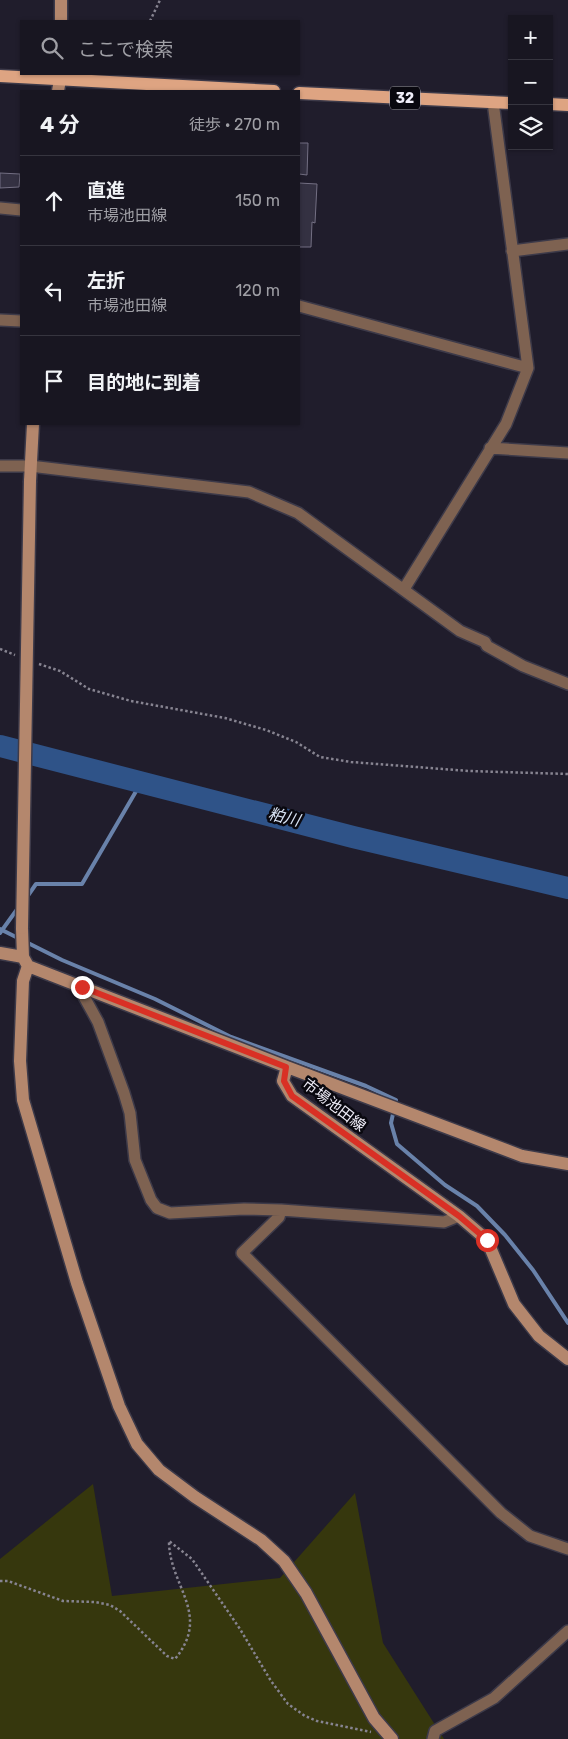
<!DOCTYPE html>
<html lang="ja">
<meta charset="utf-8">
<style>
:root{--surface:#181621;--page:#211f2a;--text:#f1f3f6;--muted:#9f9fa5;--line:#36353f}
body{margin:0;font-family:Rubik,"Noto Sans JP",sans-serif;background:var(--page);color:var(--text)}
.controls{position:absolute;right:15px;top:15px;display:grid;overflow:hidden;border-radius:0px;box-shadow:0 1px 4px #0004}
.controls button{width:45px;height:45px;display:grid;place-items:center;padding:0;border:0;border-bottom:1px solid var(--line);background:var(--surface);color:var(--text);font:25px sans-serif}
.stop{position:absolute;width:15px;height:15px;margin:-11px;border:4px solid #d93025;border-radius:50%;background:#fff}
.stop.end{background:#d93025;border-color:#fff;box-shadow:0 1px 5px #0008}
.list{margin:0;padding:0;list-style:none}
h2{display:flex;justify-content:space-between;align-items:center;height:65px;margin:0;padding:0 20px;font-size:21px}
h2 small{font-size:16px;font-weight:400;color:var(--muted)}
.list li{display:grid;grid-template-columns:32px 1fr auto;gap:15px;align-items:center;box-sizing:border-box;height:90px;padding:0 20px;border-top:1px solid var(--line)}
.list b{display:block;font-size:19px;white-space:nowrap}
.list p{margin:0;font-size:16px;white-space:nowrap;color:var(--muted)}
.list em{font-size:16px;font-style:normal;color:var(--muted)}
.icon{flex:none;width:28px;height:28px;fill:none;stroke:currentColor;stroke-width:2;stroke-linecap:round;stroke-linejoin:round}
.map{position:relative;flex:none;width:568px;height:1739px;overflow:hidden}
.search{position:absolute;background:var(--surface);box-shadow:0 1px 4px #0004;left:20px;top:20px;width:280px;height:55px;display:flex;align-items:center;gap:12px;box-sizing:border-box;padding:0 18px;border-radius:0px;color:var(--muted);font-size:19px}
.panel{position:absolute;background:var(--surface);box-shadow:0 1px 4px #0004;left:20px;top:90px;width:280px;height:335px;border-radius:0px}
.map>svg:first-child{display:block}
.green{fill:#36370d}
.lines{fill:none;stroke-linecap:round;stroke-linejoin:round}
.stream{stroke:#6982aa;stroke-width:4}
.river{stroke:#2f5388;stroke-width:22}
.building{fill:#343142;stroke:#736f83}
.street-casing{stroke:#3d3a49;stroke-width:14}
.secondary-casing{stroke:#3d3a49;stroke-width:15}
.primary-casing{stroke:#3d3a49;stroke-width:15}
.path{stroke:#878491;stroke-width:2.5;stroke-dasharray:2.5 2.5;stroke-linecap:butt}
.street{stroke:#7e6251;stroke-width:11}
.secondary{stroke:#b4876d;stroke-width:12}
.primary{stroke:#dea482;stroke-width:12}
.secondary-bridge-casing{stroke:#3d3a49;stroke-width:15;stroke-linecap:butt}
.secondary-bridge{stroke:#b4876d;stroke-width:12}
.route{stroke:#d93025;stroke-width:6}
.labels{text-anchor:middle;dominant-baseline:central;stroke-width:5;stroke-linejoin:round;paint-order:stroke}
.shield{fill:#09080f;stroke:#aba9b3;stroke-width:1}
.shield-label{font-size:14px;font-weight:bold;fill:#f0eef9}
.street-label{font-size:15px;fill:#f0eef9;stroke:#09080f}
.water-label{font-size:16px;font-style:italic;fill:#dae5f6;stroke:#09080f}
</style>
<div class="map">
<svg width="568" height="1739" viewBox="0 0 568 1739">
<rect width="100%" height="100%" fill="#201d2c"/>
<path class="green" d="M93,1484l19,112 168,-18 75,-85 28,150 61,96h-444v-180z"/>
<g class="lines">
<path class="stream" d="M27,897l9,-13h46l60,-103
M0,929l62,31 93,39 76,38 135,49 30,14 -5,23 6,21 48,41 32,21 28,29 28,35 35,53
M0,933l18,-25"/>
<path class="river" d="M0,746l353,91 215,51"/>
</g>
<path class="building" d="M299,143h9l-1,32 -8,-1z
M0,173l20,1 -1,13 -19,1z
M299,183l18,1 -2,39 -3,-1 -1,25h-12z"/>
<g class="lines">
<g class="street-casing">
<path id="street" d="M0,208l21,2
M512,251l56,-7
M299,306l229,62
M0,320l21,1
M490,448l78,5
M0,466h30l219,26 49,21 162,118 25,11 2,4 36,20 45,18
M404,589l102,-165 22,-56 -35,-266
M81,987l1,6 16,29 26,71 6,20 5,47 16,40 6,8 13,5 74,-4 37,1 163,12 15,-6
M281,1210l-2,7 -37,36 259,260 29,23 38,13
M433,1739l2,-8 59,-33 74,-67"/>
</g>
<g class="secondary-casing">
<path id="secondary" d="M61,21v-21
M58,91l3,-17
M30,481l3,-57
M22,928l1,29
M0,953l23,4 5,9 259,101 -4,14 9,15 167,120 28,24 27,64 25,32 29,23
M28,966l-5,15 -3,80 3,39 54,183 42,123 18,38 22,26 36,27 66,43 23,21 22,32 68,125 18,21
M287,1067l235,89 46,8"/>
</g>
<g class="primary-casing">
<path id="primary" d="M0,76l274,15
M299,93l213,10
M549,104l19,1"/>
</g>
<path class="path" d="M150,21l10,-21
M0,649l15,6
M39,664l21,7 29,18 42,12 94,17 41,12 30,12 24,15 31,5 118,9 99,3
M0,1581h8l55,20 32,1 15,3 10,6 47,45 8,3c37,-45 -6,-73 -6,-118l23,18 48,70 31,52 17,23 17,12 12,5 54,11"/>
<use href="#street" class="street"/>
<use href="#secondary" class="secondary"/>
<use href="#primary" class="primary"/>
<g class="secondary-bridge-casing">
<path id="secondary-bridge" d="M22,928l8,-447"/>
</g>
<use href="#secondary-bridge" class="secondary-bridge"/>
</g>
<g class="lines">
<path class="route" d="M82,987l204,80 -2,14 8,15 167,120 28,24"/>
</g>
<g class="labels">
<rect class="shield" x="390" y="86.5" width="30" height="23" rx="4"/>
<g class="shield-label">
<text x="405" y="98">32</text>
</g>
<g class="street-label">
<text transform="translate(334 1105) rotate(38)">市場池田線</text>
</g>
<g class="water-label">
<text transform="translate(284 817) rotate(14)">粕川</text>
</g>
</g>
</svg>
<div class="controls">
<button>+</button>
<button>−</button>
<button><svg class="icon" aria-label="layers" viewBox="0 0 24 24"><path d="M12 4l9 5-9 5-9-5zM3 14l9 5 9-5"/></svg></button>
</div>
<div class="stop" style="left:487px;top:1240px"></div>
<div class="stop end" style="left:82px;top:987px"></div>
<div class="search"><svg class="icon" aria-label="search" viewBox="0 0 24 24"><circle cx="10" cy="10" r="6"/><path d="M15 15l6 6"/></svg>ここで検索</div>
<section class="panel">
<h2>4 分<small>徒歩 · 270 m</small></h2>
<ul class="list">
<li><svg class="icon" aria-label="ahead" viewBox="0 0 24 24"><path d="M12 20V5M6 11l6-6 6 6"/></svg><div><b>直進</b><p>市場池田線</p></div><em>150 m</em></li>
<li><svg class="icon" aria-label="left" viewBox="0 0 24 24"><path d="M17 20v-9H6M10 6l-5 5 5 5"/></svg><div><b>左折</b><p>市場池田線</p></div><em>120 m</em></li>
<li><svg class="icon" aria-label="arrive" viewBox="0 0 24 24"><path d="M6 21V4h12l-3 4 3 4H6"/></svg><div><b>目的地に到着</b></div></li>
</ul>
</section>
</div>
